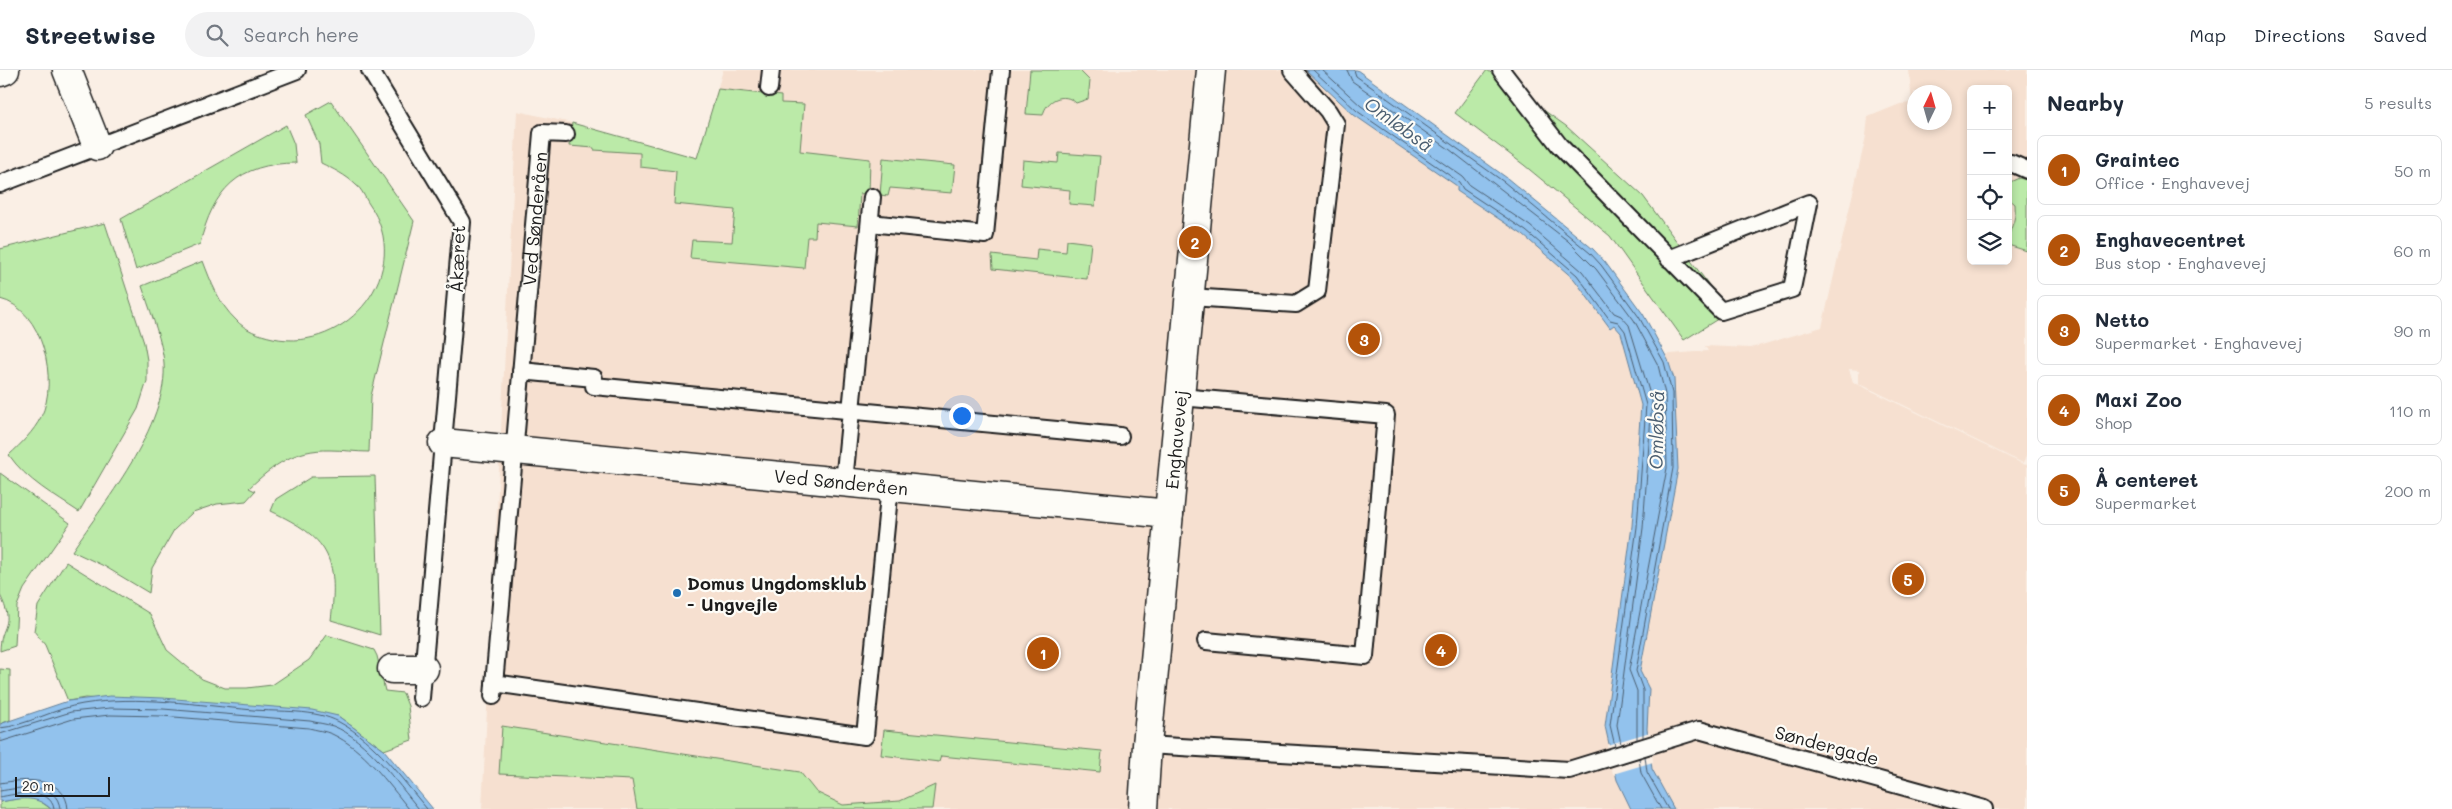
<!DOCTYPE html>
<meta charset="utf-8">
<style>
:root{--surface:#fff;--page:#f2f2f3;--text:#1f2937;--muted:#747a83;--line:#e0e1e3;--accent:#b45309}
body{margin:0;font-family:Mali,sans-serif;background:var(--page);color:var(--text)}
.controls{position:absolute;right:15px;top:15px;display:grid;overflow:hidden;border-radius:8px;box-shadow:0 2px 8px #0003}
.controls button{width:45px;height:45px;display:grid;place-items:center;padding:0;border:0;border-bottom:1px solid var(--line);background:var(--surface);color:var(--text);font:25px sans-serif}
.compass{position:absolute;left:1907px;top:15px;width:45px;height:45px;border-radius:50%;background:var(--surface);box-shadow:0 2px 8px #0003;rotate:5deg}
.scale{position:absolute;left:15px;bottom:12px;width:95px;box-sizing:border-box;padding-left:5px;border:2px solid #1c1c1c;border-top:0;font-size:14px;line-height:18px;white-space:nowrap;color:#1c1c1c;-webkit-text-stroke:4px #fdfcf7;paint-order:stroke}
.you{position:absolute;left:961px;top:345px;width:18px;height:18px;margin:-12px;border:4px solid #fff;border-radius:50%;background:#1a73e8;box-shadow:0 0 0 8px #1a73e833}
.badge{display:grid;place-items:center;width:32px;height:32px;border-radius:50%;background:var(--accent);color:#fff;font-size:16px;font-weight:700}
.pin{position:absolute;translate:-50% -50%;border:2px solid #fff;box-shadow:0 1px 5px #0006}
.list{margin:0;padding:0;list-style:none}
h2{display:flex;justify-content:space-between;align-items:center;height:65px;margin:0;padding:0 20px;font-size:21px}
h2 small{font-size:16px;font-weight:400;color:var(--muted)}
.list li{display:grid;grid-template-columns:32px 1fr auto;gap:15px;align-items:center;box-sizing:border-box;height:70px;margin:0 10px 10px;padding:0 10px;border:1px solid var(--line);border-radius:8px}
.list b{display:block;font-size:19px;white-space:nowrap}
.list p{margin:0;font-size:16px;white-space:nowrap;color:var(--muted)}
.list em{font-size:16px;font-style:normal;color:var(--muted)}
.icon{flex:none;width:28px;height:28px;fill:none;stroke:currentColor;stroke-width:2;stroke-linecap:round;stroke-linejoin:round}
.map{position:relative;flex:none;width:2027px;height:739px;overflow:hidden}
header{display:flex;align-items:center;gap:30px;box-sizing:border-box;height:70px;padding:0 25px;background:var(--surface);border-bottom:1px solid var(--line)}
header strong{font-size:24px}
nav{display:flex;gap:28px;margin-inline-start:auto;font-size:18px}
.search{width:350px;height:45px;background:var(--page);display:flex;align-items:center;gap:12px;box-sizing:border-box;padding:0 18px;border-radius:28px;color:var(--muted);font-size:19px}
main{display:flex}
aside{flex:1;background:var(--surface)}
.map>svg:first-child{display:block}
.built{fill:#f6e0d0;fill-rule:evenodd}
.green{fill:#bbeaa8;stroke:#6c8362}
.water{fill:#92c2ed;stroke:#638099}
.pier{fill:#faefe5}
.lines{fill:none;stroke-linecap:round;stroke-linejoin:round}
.shore{stroke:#4b5e70;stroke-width:1}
.lane-casing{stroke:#1c1c1c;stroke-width:20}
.street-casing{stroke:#1c1c1c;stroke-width:31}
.secondary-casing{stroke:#1c1c1c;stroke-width:31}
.lane{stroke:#fdfcf7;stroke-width:16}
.street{stroke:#fdfcf7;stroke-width:28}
.secondary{stroke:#fdfcf7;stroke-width:28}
.poi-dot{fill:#1f6fb2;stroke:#fdfcf7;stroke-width:2}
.labels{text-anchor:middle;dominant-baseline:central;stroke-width:4.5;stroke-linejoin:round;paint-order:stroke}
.street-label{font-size:18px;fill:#1c1c1c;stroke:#fdfcf7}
.poi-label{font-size:18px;font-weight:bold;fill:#1c1c1c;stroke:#fdfcf7;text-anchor:start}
.water-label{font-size:19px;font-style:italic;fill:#4b5e70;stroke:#fdfcf7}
</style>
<header>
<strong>Streetwise</strong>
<div class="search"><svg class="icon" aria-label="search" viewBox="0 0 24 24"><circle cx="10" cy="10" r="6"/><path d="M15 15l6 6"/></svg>Search here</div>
<nav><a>Map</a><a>Directions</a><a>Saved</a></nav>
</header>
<main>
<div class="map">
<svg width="2027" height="739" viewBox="0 0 2027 739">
<rect width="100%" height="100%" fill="#faefe5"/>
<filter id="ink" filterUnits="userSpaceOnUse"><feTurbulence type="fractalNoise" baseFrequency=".02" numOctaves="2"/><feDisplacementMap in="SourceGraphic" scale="10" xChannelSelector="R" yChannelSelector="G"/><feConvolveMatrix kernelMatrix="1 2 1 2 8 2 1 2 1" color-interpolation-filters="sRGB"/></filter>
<g filter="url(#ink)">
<path class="built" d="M723,0h627l308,285 50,-4 -3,-5 46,2 71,-21 44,-191 2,-19 32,-13 12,-1 -3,-33h118v383l-4,10 -165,-80 1,-13 -10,-1 4,13 170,82 4,1v344h-1545l35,-698 55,12 125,35zM1971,19h37v172h-37zM1914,22h30v30h-30z"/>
<path class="green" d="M1030,0h49l11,11 -2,18 -12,4c-12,-12 -30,-3 -33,12l-17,-1z
M1487,0l79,56 77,70 86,116 -45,28 -74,-104 -86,-71 -69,-52z
M718,19l63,7v7l23,1 -4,47 70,8 -1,34 -9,1 -2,32 -42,-4 -1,15h-8l-3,31 -114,-10 2,-18 40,2 3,-32 -61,-6 2,-33 -36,-4v-14l-46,-3v-2l-25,-2 3,-23 125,35z
M331,31l83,120 -43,175 -2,56c-13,0 -26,-2 -39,-2 -36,-1 -56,15 -81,38l6,3 -9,10 -29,3 -24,8 -19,18 -22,38 -3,25 -45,-27 -32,-15c34,-51 102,-133 91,-196 -4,-23 -14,-47 -21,-69l61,-25c8,21 16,43 33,59 9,10 23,15 37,18 74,16 143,-68 96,-134 -4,-6 -7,-15 -13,-19 -10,-10 -23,-16 -35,-22l-2,-19 -13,-29z
M286,55l8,19 2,19c-58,0 -83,27 -96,81l-64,26 -15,-51z
M1059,83l41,3 -5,50 -26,-2 1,-14 -49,-5 2,-25 35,3z
M883,88l72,7 -3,28 -62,-5 -2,8 -8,-1z
M2019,108l8,2v71l-19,-6c0,-18 9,-20 7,-41l-7,-6v-15z
M105,153l39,120 3,17v21l-9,28 -59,103c-24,-16 -53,-32 -70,-57 12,-11 25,-24 32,-38 18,-36 2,-108 -41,-118v-50z
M1067,170l24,3 -4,36 -94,-10 -1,-14 44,5 1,-11 29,3z
M0,403l70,50 -46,66 -7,17 -2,40 -15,5c0,-27 16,-24 0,-56z
M375,406l5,159 -49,-15c8,-63 -3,-82 -60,-109l5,-12 35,-22z
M66,492l84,52 17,36 35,29 23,9h22l25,-3 37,-25 18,-25 47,15 3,6 8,35 18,2 5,13 4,34 -28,10 -46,-34 -253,-18 -17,3 -23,-56 -11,-14 4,-25z
M0,599l10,1v50l-10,4z
M502,656l298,46 16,20 27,13 57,-4 35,-16 -3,24h-295l-5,-29 -133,-6z
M884,660l218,21 -2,21 -159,-16 -2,6 -58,-7z
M27,727l10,2 14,10h-51v-7z"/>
<path class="water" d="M1306,0h51l150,108 86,71 12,13 38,52 10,18 15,28 6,19 4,90 -38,202 9,18 -2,40 5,40 22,40h-43l-14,-29 -12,-54 27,-200 9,-121 -20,-72 -7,-8 -4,3 -36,-49 -51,-44 -66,-44v-5l-103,-71z
M110,626l53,2 149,12 26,6 46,34 49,59h-382c-16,-15 -32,-10 -51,-7v-78l68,-23z"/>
<path class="pier" d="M1650,662l3,30 -40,12 -6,-29z"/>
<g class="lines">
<path class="shore" d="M1313,0l44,41 102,71 4,7 63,42 51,44 33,45 8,2 7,9 21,74 -9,122 -27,198 5,21
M1322,0l39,36 102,71 6,8 61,41 52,45 32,42 7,3 8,9 23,76 -9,127 -26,197 4,19
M1347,0l5,11 97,68 119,92 28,28 38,51 24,45 7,29 2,74 -38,202 8,21v48
M1354,0l2,6 148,106 86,71 11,12 38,52 25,45 8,31 1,75 -37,203 7,19v48
M0,658c26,-2 55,-20 83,-24 55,-9 115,1 170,6 26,2 62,-1 86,12 37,20 61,55 88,87
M0,664l71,-22 39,-4 53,1 147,12c8,2 16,3 23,5 34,13 63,56 86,83
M0,672l73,-23 37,-4 52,1 147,12c7,2 16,3 23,6 32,15 55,48 77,75
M1645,686l2,16 21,37
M1639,688l2,15 20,36
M0,713c23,-4 66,-8 68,26
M0,721c18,-3 58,-11 60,18
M0,727c15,-3 51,-11 54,12"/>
<g class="lane-casing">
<g id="lane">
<path d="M370,0l92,152 -41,476"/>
<path d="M1501,0l58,75 162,166 71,-22 17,-86 -140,56"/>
<path d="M769,18l2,-18"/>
<path d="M2011,93l16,7"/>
<path d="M0,114l297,-114"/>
<path d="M870,153l115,12 16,-165"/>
<path d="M1190,227l106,7 21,-13 19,-167 -8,-13 -36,-41"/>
<path d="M521,301l73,7v8l526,50"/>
<path d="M1180,327l206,18 -21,241 -159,-15"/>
<path d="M844,412l28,-285"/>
<path d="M494,613l371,53 25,-250"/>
<path id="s1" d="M493,626l49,-563 24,1"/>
<path d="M1147,675l422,25 130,-40 285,79"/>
</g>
</g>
<g class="street-casing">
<g id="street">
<path d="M67,0l30,76"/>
<path id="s2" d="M443,373l726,71"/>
<path d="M392,599h32"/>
</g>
</g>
<g class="secondary-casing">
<g id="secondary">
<path d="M0,2l5,-2"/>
<path id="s3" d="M1143,739l4,-64 64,-675"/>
</g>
</g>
<use href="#lane" class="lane"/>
<use href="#street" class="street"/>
<use href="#secondary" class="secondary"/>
</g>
</g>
<circle class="poi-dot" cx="677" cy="523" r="5"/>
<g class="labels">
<g class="street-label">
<text stroke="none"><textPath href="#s1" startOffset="479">Ved Sønderåen</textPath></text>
<text transform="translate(457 189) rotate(-88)">Åkæret</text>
<text stroke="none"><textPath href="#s3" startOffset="371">Enghavevej</textPath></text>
<text stroke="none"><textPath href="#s2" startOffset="400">Ved Sønderåen</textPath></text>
<text transform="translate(1827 675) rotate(15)">Søndergade</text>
</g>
<g class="poi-label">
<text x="687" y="513">Domus Ungdomsklub<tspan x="687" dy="21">- Ungvejle</tspan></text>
</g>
<g class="water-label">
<text transform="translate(1399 54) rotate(36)">Omløbså</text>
<text transform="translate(1656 360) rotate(-89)">Omløbså</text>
</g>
</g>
</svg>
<div class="controls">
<button>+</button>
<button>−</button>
<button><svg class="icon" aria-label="locate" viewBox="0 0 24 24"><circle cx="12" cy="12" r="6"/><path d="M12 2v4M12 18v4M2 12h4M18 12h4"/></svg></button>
<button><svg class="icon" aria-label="layers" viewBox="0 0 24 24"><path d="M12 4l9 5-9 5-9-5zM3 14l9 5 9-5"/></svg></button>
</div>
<svg class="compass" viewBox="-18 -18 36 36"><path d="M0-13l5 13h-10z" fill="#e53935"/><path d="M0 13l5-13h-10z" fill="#747a83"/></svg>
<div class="scale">20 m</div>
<div class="you"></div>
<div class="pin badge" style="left:1043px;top:583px">1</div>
<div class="pin badge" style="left:1195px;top:172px">2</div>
<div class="pin badge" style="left:1364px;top:269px">3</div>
<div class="pin badge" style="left:1441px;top:580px">4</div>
<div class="pin badge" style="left:1908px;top:509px">5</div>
</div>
<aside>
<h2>Nearby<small>5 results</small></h2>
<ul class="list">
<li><span class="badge">1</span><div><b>Graintec</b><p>Office · Enghavevej</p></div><em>50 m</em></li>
<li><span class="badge">2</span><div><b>Enghavecentret</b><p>Bus stop · Enghavevej</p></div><em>60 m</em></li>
<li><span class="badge">3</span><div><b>Netto</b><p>Supermarket · Enghavevej</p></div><em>90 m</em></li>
<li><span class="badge">4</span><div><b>Maxi Zoo</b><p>Shop</p></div><em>110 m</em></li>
<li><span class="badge">5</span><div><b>Å centeret</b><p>Supermarket</p></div><em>200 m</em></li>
</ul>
</aside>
</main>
